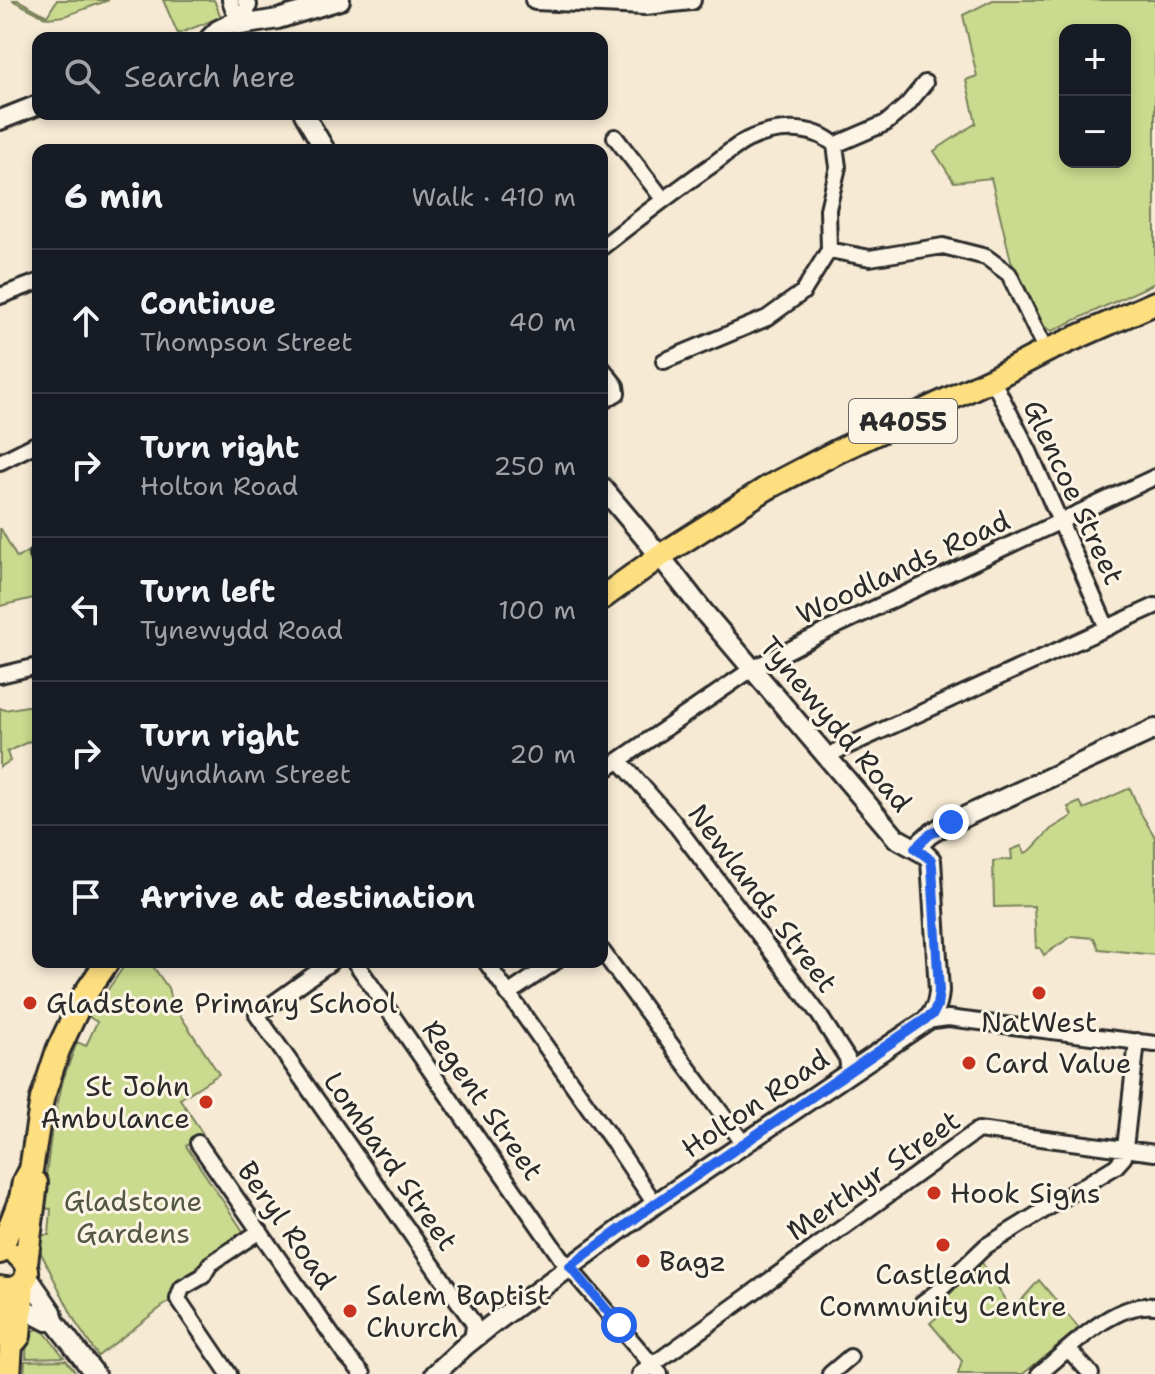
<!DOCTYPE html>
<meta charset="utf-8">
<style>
:root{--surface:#171b24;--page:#20242c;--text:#f1f3f6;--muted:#9ea1a6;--line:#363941}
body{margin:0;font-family:"Shantell Sans",sans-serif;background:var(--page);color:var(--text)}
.controls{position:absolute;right:24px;top:24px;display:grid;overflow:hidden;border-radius:16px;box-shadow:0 4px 12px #0003}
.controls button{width:72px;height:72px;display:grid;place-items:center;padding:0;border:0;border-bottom:2px solid var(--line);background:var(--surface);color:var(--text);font:40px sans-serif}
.stop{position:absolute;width:24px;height:24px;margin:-18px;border:6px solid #2563eb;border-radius:50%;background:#fff}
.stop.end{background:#2563eb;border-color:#fff;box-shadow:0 2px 8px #0008}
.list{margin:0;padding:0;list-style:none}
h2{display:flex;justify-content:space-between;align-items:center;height:104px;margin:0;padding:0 32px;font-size:34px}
h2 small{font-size:26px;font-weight:400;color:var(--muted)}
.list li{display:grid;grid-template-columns:52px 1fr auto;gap:24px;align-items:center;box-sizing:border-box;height:144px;padding:0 32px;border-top:2px solid var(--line)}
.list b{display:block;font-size:30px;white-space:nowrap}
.list p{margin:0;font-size:26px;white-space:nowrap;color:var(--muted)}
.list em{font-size:26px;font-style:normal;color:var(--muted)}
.icon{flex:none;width:44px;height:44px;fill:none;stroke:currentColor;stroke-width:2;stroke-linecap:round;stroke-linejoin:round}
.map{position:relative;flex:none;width:1155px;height:1374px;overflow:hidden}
.search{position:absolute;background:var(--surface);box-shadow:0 4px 12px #0003;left:32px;top:32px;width:576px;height:88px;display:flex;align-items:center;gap:20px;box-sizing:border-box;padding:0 28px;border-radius:16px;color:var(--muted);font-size:30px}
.panel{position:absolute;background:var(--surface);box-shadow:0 4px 12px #0003;left:32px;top:144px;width:576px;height:824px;border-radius:16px}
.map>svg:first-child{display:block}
.green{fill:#cada8e;stroke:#7a825c;stroke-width:2;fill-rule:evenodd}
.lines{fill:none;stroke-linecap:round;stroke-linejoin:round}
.street-casing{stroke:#2b2b2b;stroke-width:20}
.secondary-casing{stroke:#2b2b2b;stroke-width:24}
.primary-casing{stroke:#2b2b2b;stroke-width:28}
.street{stroke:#fcf5e5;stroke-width:14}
.secondary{stroke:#fcf5e5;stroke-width:18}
.primary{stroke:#fedf80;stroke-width:22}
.route{stroke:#2563eb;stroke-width:10}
.poi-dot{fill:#c8321e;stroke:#fcf5e5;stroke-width:3}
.labels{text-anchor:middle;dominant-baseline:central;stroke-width:6;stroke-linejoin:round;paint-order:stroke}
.shield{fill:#fcf5e5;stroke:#6a6863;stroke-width:2}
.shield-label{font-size:26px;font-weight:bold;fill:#2b2b2b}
.street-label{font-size:28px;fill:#2b2b2b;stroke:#fcf5e5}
.poi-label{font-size:28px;fill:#2b2b2b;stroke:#fcf5e5;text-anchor:start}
.park-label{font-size:28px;fill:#535744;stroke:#fcf5e5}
</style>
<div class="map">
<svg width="1155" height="1374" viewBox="0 0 1155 1374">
<rect width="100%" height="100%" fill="#f6ead4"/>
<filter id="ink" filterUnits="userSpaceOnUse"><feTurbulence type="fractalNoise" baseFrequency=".0125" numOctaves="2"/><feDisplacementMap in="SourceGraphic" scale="16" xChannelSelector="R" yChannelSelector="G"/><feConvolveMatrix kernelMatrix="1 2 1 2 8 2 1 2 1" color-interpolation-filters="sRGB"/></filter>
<g filter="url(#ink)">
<path class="green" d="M12,0h6l29,16 10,-16h52l-44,16 -18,2z
M163,0h51l7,17 -43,17z
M993,0h162v283l-103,48 -10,-5 -31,-65 -20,-83 -37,4 -20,-31 42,-28 -10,-43 11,-4 -14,-61zM1065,30h60v132h-60z
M0,529h1l16,29 13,-8 5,10 3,-1v38l-38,9z
M38,704v33l-31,15 3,9 -10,6v-59l5,2z
M1130,788l10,24 15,25v118l-56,-6 -5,-11 -22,-2 -28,19 -4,-7h-4l-2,-42 -40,1 -1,-46 19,-2 -1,-9 10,-4 4,7 6,-3 20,-21 21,-13 -4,-9 12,-5 4,7z
M127,962h23l18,26 4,15 47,71 -39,25 23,35 -17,12 59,88 -48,39 -25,26 -74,57 -22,-33 -37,-74 1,-14h9l2,-26 -9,-1 10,-80 11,-48 14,-38 9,4 11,-24 -8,-5z
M981,1261l31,50 27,-31 40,48 -56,46h-65l4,-13 -32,-38 19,-16 -4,-8 19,-20h6l5,-6 -1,-5z
M39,1329l6,4 19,24 -38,1c1,-12 -2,-26 13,-29z
M66,1360l11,14h-53l1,-13z"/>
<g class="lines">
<g class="street-casing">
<path id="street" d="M230,0l4,11 12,4 8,8
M245,0l4,5 -3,10
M615,137l48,62
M602,247c36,-28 72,-56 110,-82 11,-8 23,-19 35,-25 27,-13 65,-16 88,5l51,-22 21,-18 18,-22
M829,250l-1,-41 10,-42 -3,-22
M0,296l38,-14
M664,361l103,-43 36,-26 26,-42 41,8 73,-12 43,11 23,17 37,77
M602,368l14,18 1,7 -15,9
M992,379l37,72 78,177
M0,462l38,-19
M37,555l1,-1
M0,675l38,-9
M826,756l329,-150
M620,761l52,59 146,193 29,45 1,7 -1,9
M602,772l150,-103 78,-40 325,-152
M602,951l142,193
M331,962l-74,53 215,306 2,5 -2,14
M355,962l206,296 99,116
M486,962l128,181 41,61
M508,994l47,-32
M926,1021l22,-3 207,26
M198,1143l147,211 18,20
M922,1303l20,-15 44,-42 130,-80 8,-9 13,-116
M1069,1350l22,24
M229,1374l-51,-75 4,-11 21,-12 7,-12 50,-33
M640,1374l338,-244 177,23
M830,1374l20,-17
M1039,1374c31,-25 74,-73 116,-68"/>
</g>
<g class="secondary-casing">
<path id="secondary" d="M535,0l110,5 46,-5
M210,38l8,-8 12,-6 11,1 37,-6 62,-19
M304,114l21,36
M0,120l38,-15
M915,848l14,-13 11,-7 215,-99
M27,1276l25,36 2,9 41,53
M15,1295l9,14 23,12h7
M435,1374l30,-28 25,-20 165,-122 271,-183c9,-9 12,-17 13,-30l-8,-131 -6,-6 -29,-16 -193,-227 -43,-55 -58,-69"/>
</g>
<g class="primary-casing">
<path id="primary" d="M602,598l58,-42 107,-68 71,-37 154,-72 54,-28 109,-48
M0,1252l21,-54 3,-16 7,-12 11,-71 16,-49 25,-53 24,-35
M26,1263l10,-80
M0,1288c24,6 37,-17 18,-33
M0,1301l7,24v11l4,9 -2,29
M15,1341l4,-5 4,-52"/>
</g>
<use href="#street" class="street"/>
<use href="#secondary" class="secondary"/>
<use href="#primary" class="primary"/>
</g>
</g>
<g class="lines" filter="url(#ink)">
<path class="route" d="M619,1325l-49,-59 85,-62 278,-190 4,-8 2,-15 -7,-124 -1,-7 -16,-12 14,-13 22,-13"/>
</g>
<g class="poi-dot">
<circle cx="1039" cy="993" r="8"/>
<circle cx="30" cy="1003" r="8"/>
<circle cx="969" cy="1063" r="8"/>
<circle cx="206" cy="1102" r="8"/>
<circle cx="934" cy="1193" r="8"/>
<circle cx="943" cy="1245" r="8"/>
<circle cx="643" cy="1261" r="8"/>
<circle cx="350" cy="1311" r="8"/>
</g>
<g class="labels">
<rect class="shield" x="849" y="399" width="108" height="44" rx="6"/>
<g class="shield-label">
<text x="903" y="421">A4055</text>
</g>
<g class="street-label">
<text transform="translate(1074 492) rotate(65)">Glencoe Street</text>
<text transform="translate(903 567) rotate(-25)">Woodlands Road</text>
<text transform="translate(836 724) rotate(50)">Tynewydd Road</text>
<text transform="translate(763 898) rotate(53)">Newlands Street</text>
<text transform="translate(483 1100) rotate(55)">Regent Street</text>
<text transform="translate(755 1103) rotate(-34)">Holton Road</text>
<text transform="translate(391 1161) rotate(55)">Lombard Street</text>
<text transform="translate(873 1175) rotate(-35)">Merthyr Street</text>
<text transform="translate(287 1225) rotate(55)">Beryl Road</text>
</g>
<g class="poi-label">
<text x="46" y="1003">Gladstone Primary School</text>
<text x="1039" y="1022" text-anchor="middle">NatWest</text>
<text x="985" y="1063">Card Value</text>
<text x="190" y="1086" text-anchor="end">St John<tspan x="190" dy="32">Ambulance</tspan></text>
<text x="950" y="1193">Hook Signs</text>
<text x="659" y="1261">Bagz</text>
<text x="943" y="1274" text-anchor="middle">Castleand<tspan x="943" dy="32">Community Centre</tspan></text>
<text x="366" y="1295">Salem Baptist<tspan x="366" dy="32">Church</tspan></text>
</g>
<g class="park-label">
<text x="133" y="1201">Gladstone<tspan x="133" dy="32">Gardens</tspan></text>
</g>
</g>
</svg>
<div class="controls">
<button>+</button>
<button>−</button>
</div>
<div class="stop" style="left:619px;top:1325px"></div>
<div class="stop end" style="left:951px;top:822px"></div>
<div class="search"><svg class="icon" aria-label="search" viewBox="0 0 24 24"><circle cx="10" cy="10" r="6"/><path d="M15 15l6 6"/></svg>Search here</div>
<section class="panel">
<h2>6 min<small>Walk · 410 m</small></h2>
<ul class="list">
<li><svg class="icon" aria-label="ahead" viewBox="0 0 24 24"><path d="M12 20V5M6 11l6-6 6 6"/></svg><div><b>Continue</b><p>Thompson Street</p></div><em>40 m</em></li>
<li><svg class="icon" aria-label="right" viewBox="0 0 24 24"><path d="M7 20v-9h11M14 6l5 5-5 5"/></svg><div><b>Turn right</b><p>Holton Road</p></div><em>250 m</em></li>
<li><svg class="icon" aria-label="left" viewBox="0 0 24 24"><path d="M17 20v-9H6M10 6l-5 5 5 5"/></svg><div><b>Turn left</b><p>Tynewydd Road</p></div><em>100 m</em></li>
<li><svg class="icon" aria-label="right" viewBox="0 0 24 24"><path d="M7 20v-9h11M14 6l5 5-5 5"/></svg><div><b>Turn right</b><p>Wyndham Street</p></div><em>20 m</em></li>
<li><svg class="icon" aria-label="arrive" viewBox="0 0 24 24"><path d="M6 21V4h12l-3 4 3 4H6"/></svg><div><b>Arrive at destination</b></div></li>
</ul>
</section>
</div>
